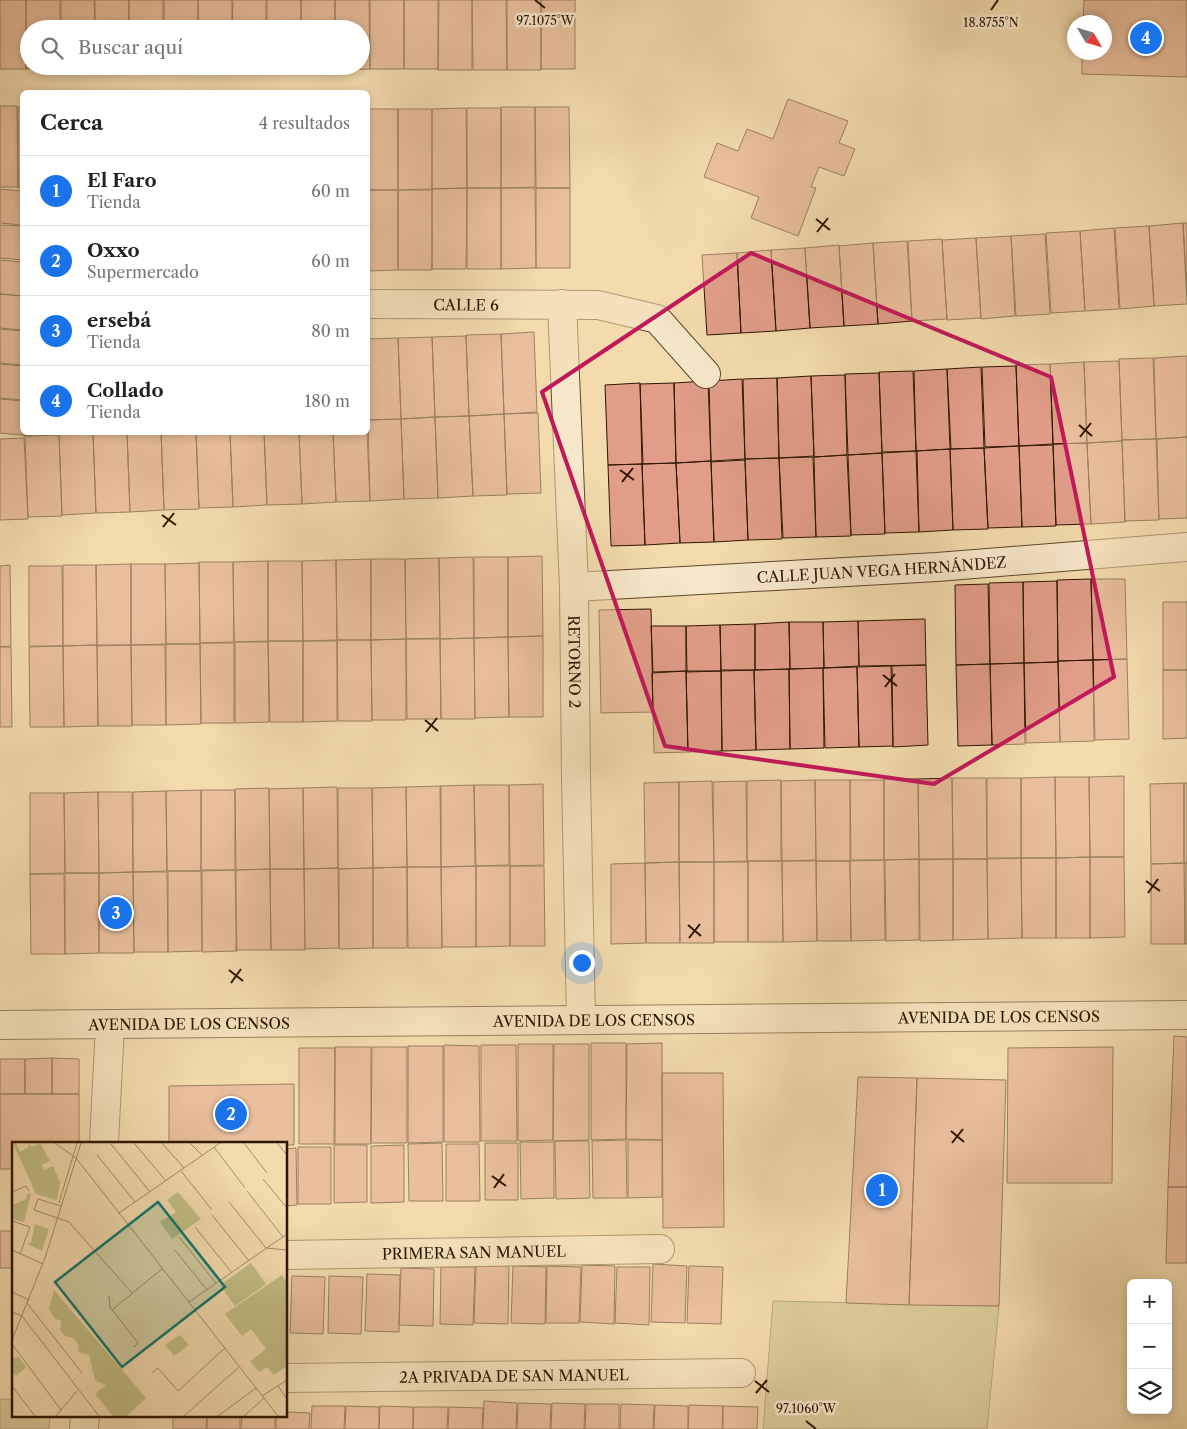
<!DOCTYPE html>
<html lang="es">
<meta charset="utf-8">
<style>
:root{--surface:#fff;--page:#f6f6f6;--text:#222;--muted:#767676;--line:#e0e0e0;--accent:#1a73e8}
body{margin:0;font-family:"Libre Caslon Text",serif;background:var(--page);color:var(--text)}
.controls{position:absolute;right:15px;bottom:15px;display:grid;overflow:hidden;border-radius:8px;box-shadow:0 2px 8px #0003}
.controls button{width:45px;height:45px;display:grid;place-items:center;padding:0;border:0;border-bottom:1px solid var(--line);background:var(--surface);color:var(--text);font:25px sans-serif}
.compass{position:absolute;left:1067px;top:15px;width:45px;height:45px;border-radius:50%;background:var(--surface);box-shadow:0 2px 8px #0003;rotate:128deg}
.you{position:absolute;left:581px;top:962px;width:18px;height:18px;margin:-12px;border:4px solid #fff;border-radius:50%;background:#1a73e8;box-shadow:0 0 0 8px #1a73e833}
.badge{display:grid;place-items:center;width:32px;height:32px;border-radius:50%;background:var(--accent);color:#fff;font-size:16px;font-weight:700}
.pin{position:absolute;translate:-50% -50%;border:2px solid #fff;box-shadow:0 1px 5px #0006}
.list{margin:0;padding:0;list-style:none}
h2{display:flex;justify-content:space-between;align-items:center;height:65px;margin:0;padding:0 20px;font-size:21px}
h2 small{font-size:16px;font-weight:400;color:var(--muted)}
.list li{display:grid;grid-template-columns:32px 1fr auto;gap:15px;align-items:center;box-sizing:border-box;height:70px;padding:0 20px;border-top:1px solid var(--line)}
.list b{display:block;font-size:19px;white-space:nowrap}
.list p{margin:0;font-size:16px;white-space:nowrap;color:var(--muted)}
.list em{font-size:16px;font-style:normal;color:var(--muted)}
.icon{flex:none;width:28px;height:28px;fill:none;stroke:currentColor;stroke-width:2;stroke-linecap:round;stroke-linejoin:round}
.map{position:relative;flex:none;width:1187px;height:1429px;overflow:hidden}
.search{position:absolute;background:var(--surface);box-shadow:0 2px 8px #0003;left:20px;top:20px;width:350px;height:55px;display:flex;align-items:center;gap:12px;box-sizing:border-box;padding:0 18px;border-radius:28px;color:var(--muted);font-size:19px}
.panel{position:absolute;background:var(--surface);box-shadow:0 2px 8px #0003;left:20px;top:90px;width:350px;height:345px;border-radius:8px}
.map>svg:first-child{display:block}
.green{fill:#c2be85;stroke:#786a42}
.building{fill:#e19d88;stroke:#2e1500}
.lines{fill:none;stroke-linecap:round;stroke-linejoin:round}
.street-casing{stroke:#5f462c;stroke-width:30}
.secondary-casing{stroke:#2e1500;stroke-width:30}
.street{stroke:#f7e8ca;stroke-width:28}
.secondary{stroke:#f7e8ca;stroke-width:28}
.marked{fill:none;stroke:#c2185b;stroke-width:4;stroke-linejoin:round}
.ticks{fill:none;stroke:#2e1500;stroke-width:2}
.labels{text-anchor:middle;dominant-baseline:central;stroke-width:5;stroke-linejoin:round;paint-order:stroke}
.street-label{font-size:15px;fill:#2e1500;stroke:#f7e8ca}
.inset-road{fill:none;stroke:#a48c68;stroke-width:1}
.view{fill:#0f766e;fill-opacity:0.15;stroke:#0f766e;stroke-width:2.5}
.inset-edge{fill:none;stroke:#2e1500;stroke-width:2.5}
.ticks-label{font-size:12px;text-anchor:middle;fill:#2e1500;stroke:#f7e8ca;stroke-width:5;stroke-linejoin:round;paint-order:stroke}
</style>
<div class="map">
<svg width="1187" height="1429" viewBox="0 0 1187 1429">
<rect width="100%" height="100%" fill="#f3dbae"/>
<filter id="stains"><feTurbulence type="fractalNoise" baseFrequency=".004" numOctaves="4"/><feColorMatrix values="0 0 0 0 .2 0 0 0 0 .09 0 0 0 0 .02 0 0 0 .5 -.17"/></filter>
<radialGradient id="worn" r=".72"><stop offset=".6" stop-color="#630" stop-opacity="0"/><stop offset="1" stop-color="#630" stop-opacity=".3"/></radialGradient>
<path class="green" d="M773,1301l226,5 -12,123h-224z
M0,1399l14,1v15h36l-1,14h-49z"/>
<path class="building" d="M0,0h26v69h-26z
M26,0h34v29h-31v37h31v3h-34z
M61,0h33l1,29h-34z
M95,0h34v29h-34z
M129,0h34v29h-34z
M164,0h34v29h-34z
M198,0h34v29h-34z
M233,0h33v29h-34z
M267,0h34v29h-34z
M301,0h34v29h-34z
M335,0h34l1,69 -34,1v-4h25v-37h-26z
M370,0h34v69h-34z
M404,0h34v69h-34z
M439,0h33v70h-34z
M472,0h34l1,70h-34z
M507,0h34v70h-34z
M541,0h34v69h-34z
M1084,0h103v77l-105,-3v-22h22v-30h-21z
M61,66h34v4h-34z
M95,66h34v4h-34z
M130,66h34v4h-34z
M164,66h34v5h-34z
M198,66h34v4l-34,1z
M232,66h34v4h-34z
M267,66h34v4h-34z
M301,66h34v4h-34z
M788,99l60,22 -9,22 16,6 -11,27 -25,-9 -8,20 5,1 -18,48 -47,-18 8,-21 -55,-20 13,-34 21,8 9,-22 26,10z
M0,106h17l1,81h-18z
M18,107h4v81h-4z
M501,107h34v80l-34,1z
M535,107h34l1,81h-34z
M466,108l1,80 -35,1v-80z
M467,108h34v80h-34z
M368,109h30v81h-30z
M398,109h34v80l-34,1z
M467,188l-1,81h-34v-80z
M467,188h34v81h-34z
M501,188h34l1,80 -35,1z
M536,188h34v80h-34z
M0,189l22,2v34l-22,-2z
M368,190h30v80l-30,1z
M398,190h34v80h-34z
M1183,223l4,81 -33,2 -5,-80z
M1183,223h4v68z
M0,225l22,1v34l-22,-2z
M1149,226l5,80 -34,3 -5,-81z
M1114,228l5,81 -34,2 -5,-80z
M1080,231l5,80 -34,2 -5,-80z
M1045,234l5,80 -34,2 -5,-80z
M1011,236l4,80 -34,3 -5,-81z
M976,238l5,80 -34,2 -5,-80z
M942,239l5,80 -35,2 -4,-80z
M907,241l5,80 -34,3 -5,-81z
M873,243l5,81 -34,2 -5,-80z
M839,245l5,81 -34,2 -5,-80z
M805,248l5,80 -34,3 -5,-81z
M771,250l5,81 -35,2 -4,-80z
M737,253l4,80 -34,2 -5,-80z
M0,260l22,2v34l-22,-2z
M0,294l22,2v34l-22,-2z
M0,329l22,2v34l-22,-2z
M534,332l3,80 -33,2 -3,-80z
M501,334l3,80 -35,2 -3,-81z
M466,336l3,80 -34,1 -3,-80z
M432,337l3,80 -34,2 -3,-81z
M398,338l3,81 -33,1v-81z
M1187,356v81l-31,2 -2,-81z
M1153,358l3,81 -34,1 -3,-81z
M1119,361l3,80 -35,2 -3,-81z
M1084,362l3,81 -34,1 -3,-80z
M0,364l22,2v34l-22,-2z
M1050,364l3,80 -34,2 -3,-81z
M1016,366l3,80 -34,1 -3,-80z
M981,367l3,81 -33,1 -4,-80z
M947,369l3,80 -34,2 -2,-80z
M913,371l3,80 -34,1 -3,-80z
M879,373l3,80 -34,2 -3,-81z
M845,375l2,80 -33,2 -3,-81z
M811,376l3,80 -35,2 -2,-80z
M777,378l2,80 -34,1 -2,-80z
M742,379l3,80 -34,2 -2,-80z
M708,381l3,80 -35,2 -2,-80z
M640,383l3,81 -35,1 -3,-80z
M674,383l2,80 -34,1 -2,-80z
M0,399l22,2v31h10v4l-32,-3z
M538,413l3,80 -34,1 -3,-80z
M504,414l3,81 -34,1 -4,-80z
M469,416l4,80 -35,2 -3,-81z
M435,417l3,81 -34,1 -3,-80z
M401,419l3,80 -34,2 -2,-81z
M127,432h34l3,78 -34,2z
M127,432l3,80 -34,1 -3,-80z
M161,432h35l3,77 -35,1z
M196,432h34l3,75 -34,1z
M230,432h34l3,73 -34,2z
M264,432h35l3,72 -35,1z
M299,432h34l3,70 -34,2z
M333,432h34l3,69 -34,1z
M93,433l3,80 -34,2 -3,-81z
M59,435l3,81 -34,1 -3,-81z
M1187,437v81l-28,1 -2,-80z
M24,438l4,81 -28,1v-81z
M1156,439l3,81 -34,1 -3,-81z
M1122,441l3,81 -34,2 -4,-81z
M1087,443l4,81 -35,1 -3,-81z
M1053,445l3,81 -34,1 -3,-81z
M1019,446l3,81 -34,1 -4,-80z
M984,448l4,81 -35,1 -3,-81z
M950,449l3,81 -34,2 -3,-81z
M917,451l2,81 -34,1 -3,-80z
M882,453l3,81 -34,1 -3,-80z
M847,455l4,81 -35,1 -2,-80z
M813,457l3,80 -33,1 -4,-80z
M779,458l3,81 -34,1 -3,-81z
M745,460l3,80 -34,2 -3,-80z
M711,461l3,81 -34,1 -4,-80z
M676,463l4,80 -35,2 -3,-81z
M642,464l3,81 -34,1 -3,-81z
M542,556l1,80 -35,1v-80z
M473,557l1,81 -34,1 -1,-81z
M474,557h34v80l-34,1z
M439,558l1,80 -34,1 -1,-80z
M371,559h34l1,80 -35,1z
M371,559v81h-34l-1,-80z
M336,560l1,80 -34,1 -1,-80z
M268,561h34l1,80h-35z
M268,561v80l-34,1 -1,-80z
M199,562h34l1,80 -34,1z
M199,563l1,81h-34l-1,-80z
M131,564h34l1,80 -35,1z
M131,564v81h-34l-1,-80z
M10,565l1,81 -11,1v-81z
M63,565h33l1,80 -34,1z
M29,566h33l1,80h-34z
M1091,579l2,81 -35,1 -1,-81z
M1091,579h34l2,80 -34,1z
M1057,581l1,81 -34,1 -1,-81z
M1023,582l1,81 -34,1 -1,-81z
M988,584l2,80 -34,1 -1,-80z
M1163,602h24v68h-24z
M651,609l2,103 -52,1 -2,-103z
M925,619l1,46 -67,1 -1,-45z
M858,621l1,45 -35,2 -1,-46z
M789,622l1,47 -35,1v-46z
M789,622h34l1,46 -34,1z
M755,624v46h-34l-1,-45z
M720,625l1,46 -34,1 -1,-46z
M651,626h35v45l-33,1z
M543,636v81h-34l-1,-80z
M508,637l1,80 -34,1 -1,-80z
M474,638l1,81h-34l-1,-80z
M406,639h34l1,80h-34z
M406,639v81h-34l-1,-80z
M337,640h34l1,81h-34z
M268,641h35v81h-33z
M303,641h34v80l-34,1z
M235,642h33l1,80 -34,1z
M200,643h34v80h-33z
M166,644h34l1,80 -35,1z
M97,645l1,81 -34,1 -1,-81z
M131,645h34l1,80h-34z
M131,645l1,81h-34l-1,-80z
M63,646l1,81h-34l-1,-80z
M0,647h11l1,80h-12z
M1127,659l2,80 -34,1 -2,-80z
M1093,660l1,81 -34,1 -2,-81z
M1058,662l2,80 -34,1 -2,-80z
M1024,663l1,81 -33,1 -2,-81z
M990,664l2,81 -34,1 -2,-81z
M926,665l2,80 -35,2 -1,-81z
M891,666l2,80 -34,1 -2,-80z
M857,667l2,80 -34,1 -2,-80z
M823,668l1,80 -34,1 -1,-80z
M789,669l1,80 -34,1 -2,-80z
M754,670l2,80 -34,1 -1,-80z
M1163,670h24v68l-24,1z
M686,671l2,81 -34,1 -2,-80z
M686,671h35l1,80 -34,1z
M1124,776v81h-34l-1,-80z
M1055,777l1,81h-35v-80z
M1055,777h34l1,80 -34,1z
M952,778l1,81 -34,1 -1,-81z
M952,778h34l1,81h-34z
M987,778h34v80h-34z
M884,779h34l1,80 -35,1z
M781,780v81h-34v-80z
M815,780l1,80 -34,1 -1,-80z
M815,780h35v81h-34z
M850,780h34v80h-33z
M712,781l2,81h-35v-80z
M746,781l1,80 -33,1 -1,-80z
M679,782v80l-34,1 -1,-80z
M1184,783v80l-33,1 -1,-80z
M1184,783h3v80h-3z
M543,784l1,81 -34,1 -1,-81z
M474,785h35v80l-33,1z
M474,785l1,81 -34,1 -1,-81z
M441,786v81h-34l-1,-80z
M337,787l1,81 -34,1 -1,-81z
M406,787l1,80 -34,1 -1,-80z
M269,788l1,81 -34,1 -1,-81z
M303,788l1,81h-34l-1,-80z
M338,788h34l1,80 -35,1z
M201,790h34v80h-34z
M201,790v81h-34l-1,-80z
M166,791l1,80 -34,1v-80z
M98,792h34l1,80 -34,1z
M98,792l1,81h-34l-1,-80z
M30,793h34l1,80 -35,1z
M1090,857v81h-34v-80z
M1090,857h34l1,80 -35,1z
M1021,858l1,80 -34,1 -1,-80z
M1021,858h35v80h-34z
M919,859v81l-33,1 -1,-81z
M919,859h34v81l-33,1z
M953,859h34l1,80 -35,1z
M884,860l1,80 -34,1 -1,-80z
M748,861h34l1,81h-35z
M782,861h34l1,80 -34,1z
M816,861h34l1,80h-34z
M679,862l1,81h-34l-1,-80z
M679,862h35v81h-34z
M714,862h34v80h-34z
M645,863l1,80 -35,1v-80z
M1184,863l1,81h-34v-80z
M1185,863h2v81h-2z
M476,866h34v80l-34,1z
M476,866v81h-34l-1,-80z
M510,866h34l1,80h-35z
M407,867h34l1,81h-34z
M407,867v81h-34v-80z
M339,868v80l-34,1 -1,-80z
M373,868v80l-34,1 -1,-80z
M270,869h34l1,81h-34z
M270,869l1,81h-35v-80z
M235,870l2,81 -35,1v-81z
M168,871h33l1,80 -34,1z
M133,872h34l1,80h-34z
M133,872l1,81h-35v-80z
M65,873h34v80l-34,1z
M30,874h34l1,80h-34z
M1174,1036l13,1v150h-19z
M591,1043h35v96l-35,1z
M662,1043v97l-36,-1 1,-95z
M518,1044h35v96l-35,1z
M554,1044h35v96l-36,1z
M444,1045l35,1 1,96h-36z
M481,1045h35l1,96h-36z
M408,1046h35v96l-35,1z
M335,1047h36v97h-36z
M372,1047h35v96h-36z
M1113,1047l-1,136h-105l1,-135z
M299,1048h36l-1,96h-35z
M52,1058l27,1v35h-27z
M52,1058v36h-27v-35z
M0,1059h25v35h-25z
M662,1073h61l1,154 -61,1z
M858,1077l59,1 -8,227 -63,-2z
M917,1078l89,2 -7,226 -90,-1z
M294,1084v61h-8v-2h-117v-57z
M0,1094h79v49h-65v26h-14z
M626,1140l1,58h-34l-1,-57z
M628,1140h34v57l-34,1z
M555,1141h34l1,57 -34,1z
M520,1142h34v56l-33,1z
M442,1143l1,58h-34l-1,-57z
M485,1143h33v57h-33z
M446,1144h33l1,57h-34z
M334,1145h33v57l-33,1z
M404,1145v57l-33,1v-57z
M298,1147h33v57h-33z
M296,1148l1,57 -11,1v-57z
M1168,1187h19v76h-21z
M0,1231h14v37h-14z
M653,1264l34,2 -2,57 -34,-1z
M582,1265l33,1 -1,58 -34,-2z
M476,1266h33l-1,58 -34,-1z
M513,1266l33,1 -1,57 -34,-1z
M547,1266l34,1 -2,56h-33z
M689,1266l34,1 -2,57 -34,-1z
M441,1267h34l-2,58 -33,-1z
M617,1267h33l-1,58 -34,-2z
M401,1268l33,1 -1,57 -34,-1z
M367,1274l33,1 -1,57 -34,-1z
M292,1276l33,1 -2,57 -33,-1z
M329,1276l34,1 -2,57 -33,-1z
M484,1401l33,2 -1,26h-33z
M518,1403l33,1 -1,25h-33z
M552,1403l33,1 -1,25h-33z
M586,1404h33v25h-34z
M621,1404l33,1 -1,24h-33z
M655,1405l33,1v23h-34z
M689,1405l34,1 -1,23h-34z
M312,1406h33l-1,23h-33z
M346,1406l33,1v22h-34z
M380,1406l33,1v22h-34z
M723,1406l35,1 -1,22h-34z
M414,1407h34l-1,22h-34z
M449,1407l34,1 -1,21h-34z
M286,1412l24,1 -1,16h-33v-14h10z
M173,1415h34l-1,14h-33z
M207,1415h33v14h-33z
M242,1415h33v14h-34z"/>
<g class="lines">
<g class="street-casing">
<g id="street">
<path id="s1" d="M368,304l230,1 59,14 49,55"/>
<path id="s2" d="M562,304l12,283 2,190 5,243"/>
<path id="s3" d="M574,587l363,-20 250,-20"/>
<path d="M104,1143l6,-118"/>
<path id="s4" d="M286,1255l374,-6"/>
<path id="s5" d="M286,1378l455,-5"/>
<path d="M84,1429l1,-14"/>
</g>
</g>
<g class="secondary-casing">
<g id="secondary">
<path id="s6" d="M0,1025l1187,-10"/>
</g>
</g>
<use href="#street" class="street"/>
<use href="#secondary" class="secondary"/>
</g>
<path d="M0 0H1187V1429H0ZM751,253l300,124 63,300 -180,107 -269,-38 -123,-354z" fill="#f3dbae" fill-opacity=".55" fill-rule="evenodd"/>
<path class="marked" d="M751,253l300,124 63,300 -180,107 -269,-38 -123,-354z"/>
<path class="ticks" d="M535,0l10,8M991,10l7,-10M816,219l14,11M817,232l11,-14M1079,425l13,11M1080,437l11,-14M620,470l14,10M622,482l11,-14M162,515l14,10M163,527l11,-14M883,675l14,11M885,687l10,-13M425,720l13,11M426,732l11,-14M1146,881l14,10M1148,893l10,-14M688,925l13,11M689,938l11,-14M229,970l14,11M231,983l10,-14M951,1131l13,11M952,1143l11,-14M492,1176l14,10M494,1188l10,-14M755,1381l14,11M756,1393l11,-13M806,1421l10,8"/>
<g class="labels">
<g class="street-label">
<text stroke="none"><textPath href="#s1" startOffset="98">CALLE 6</textPath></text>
<text stroke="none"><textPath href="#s3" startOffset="308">CALLE JUAN VEGA HERNÁNDEZ</textPath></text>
<text stroke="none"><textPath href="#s2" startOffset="358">RETORNO 2</textPath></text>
<text stroke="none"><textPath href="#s6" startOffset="999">AVENIDA DE LOS CENSOS</textPath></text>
<text stroke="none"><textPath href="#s6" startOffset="594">AVENIDA DE LOS CENSOS</textPath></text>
<text stroke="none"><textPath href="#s6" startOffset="189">AVENIDA DE LOS CENSOS</textPath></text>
<text stroke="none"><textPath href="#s4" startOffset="188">PRIMERA SAN MANUEL</textPath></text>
<text stroke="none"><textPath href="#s5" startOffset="228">2A PRIVADA DE SAN MANUEL</textPath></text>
</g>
</g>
<g transform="translate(12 1142)">
<rect width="275" height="275" fill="#f3dbae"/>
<path d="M1,1h3l4,9 9,-5 -2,-4 5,4 8,-4 10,18 -8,4 2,5 9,-4 7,16 -3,18 -21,-6zM166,50l23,27 -29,20 -12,-17 16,-10 -9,-12zM19,51l-7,29 -12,-3v-14l15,-6 -1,-4zM23,82l14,5 -7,22 -15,-7 4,-2zM239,121l15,21 -31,22 -15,-21zM270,133l5,8v83l-13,9 -7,-8 -8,5 -9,-11 16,-12 -15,-20 -9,7 -17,-22zM42,148l92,108 -19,18h-14l-18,-22 11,-9 -11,-5 -6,-25 -11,-3 1,-6 -5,-8 -9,-2 -5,-6 1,-9 -7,-3 -5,-10zM168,193l9,10 -15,11 -9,-11zM0,213l3,4 3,-3 8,11 -10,9 -4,-5z" fill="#c2be85"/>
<path class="inset-road" d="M43,1l21,15 202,258M122,1l32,38M150,1l22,25M178,1l12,12M232,1l23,30M265,1l10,12M99,2l39,48M202,5l31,41M85,13l38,47M169,29l31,39M251,37l24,29M235,49l36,46M0,50l14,-6 3,5M217,60l37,46 21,2M47,61l18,-60M49,64l-23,-7 -4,11 35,12 63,71M107,71l101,-70M200,73l37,46M0,79l18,6 -10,27M183,85l37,46M167,95l37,46M0,108l31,14M163,108l32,40M0,150l17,8M97,154l1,11 28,36 -4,4M177,160l98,-68M15,161l55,70M100,168l51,-42M0,170l10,4 77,100M0,198l33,-82 36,-115M0,202l49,66M140,231l6,-5 20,23 47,-43M0,244l23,30M266,244l9,13M250,254l25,-16M44,274l21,-25M172,274l55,-49M206,274l38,-28M232,274l20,-18"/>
<path class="view" d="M146,60l67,85 -103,80 -67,-85z"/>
<rect width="275" height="275" class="inset-edge"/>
</g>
<g class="ticks-label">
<text x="545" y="25">97.1075°W</text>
<text x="991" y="27">18.8755°N</text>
<text x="806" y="1413">97.1060°W</text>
</g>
<rect width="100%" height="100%" filter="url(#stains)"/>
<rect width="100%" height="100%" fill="url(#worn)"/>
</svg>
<div class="controls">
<button>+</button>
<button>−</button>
<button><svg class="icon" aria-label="layers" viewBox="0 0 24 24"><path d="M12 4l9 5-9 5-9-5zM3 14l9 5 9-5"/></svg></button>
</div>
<svg class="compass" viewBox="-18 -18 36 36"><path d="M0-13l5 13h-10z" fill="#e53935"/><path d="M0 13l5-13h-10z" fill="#767676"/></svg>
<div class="you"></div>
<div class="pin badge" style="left:882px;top:1190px">1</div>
<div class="pin badge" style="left:231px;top:1114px">2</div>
<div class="pin badge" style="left:116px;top:913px">3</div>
<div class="pin badge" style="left:1146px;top:38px">4</div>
<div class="search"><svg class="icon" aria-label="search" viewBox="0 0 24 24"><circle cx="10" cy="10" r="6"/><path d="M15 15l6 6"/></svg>Buscar aquí</div>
<section class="panel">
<h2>Cerca<small>4 resultados</small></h2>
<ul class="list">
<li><span class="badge">1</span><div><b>El Faro</b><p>Tienda</p></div><em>60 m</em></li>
<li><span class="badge">2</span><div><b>Oxxo</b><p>Supermercado</p></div><em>60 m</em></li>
<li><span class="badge">3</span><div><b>ersebá</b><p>Tienda</p></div><em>80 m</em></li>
<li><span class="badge">4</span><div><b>Collado</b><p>Tienda</p></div><em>180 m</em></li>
</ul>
</section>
</div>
